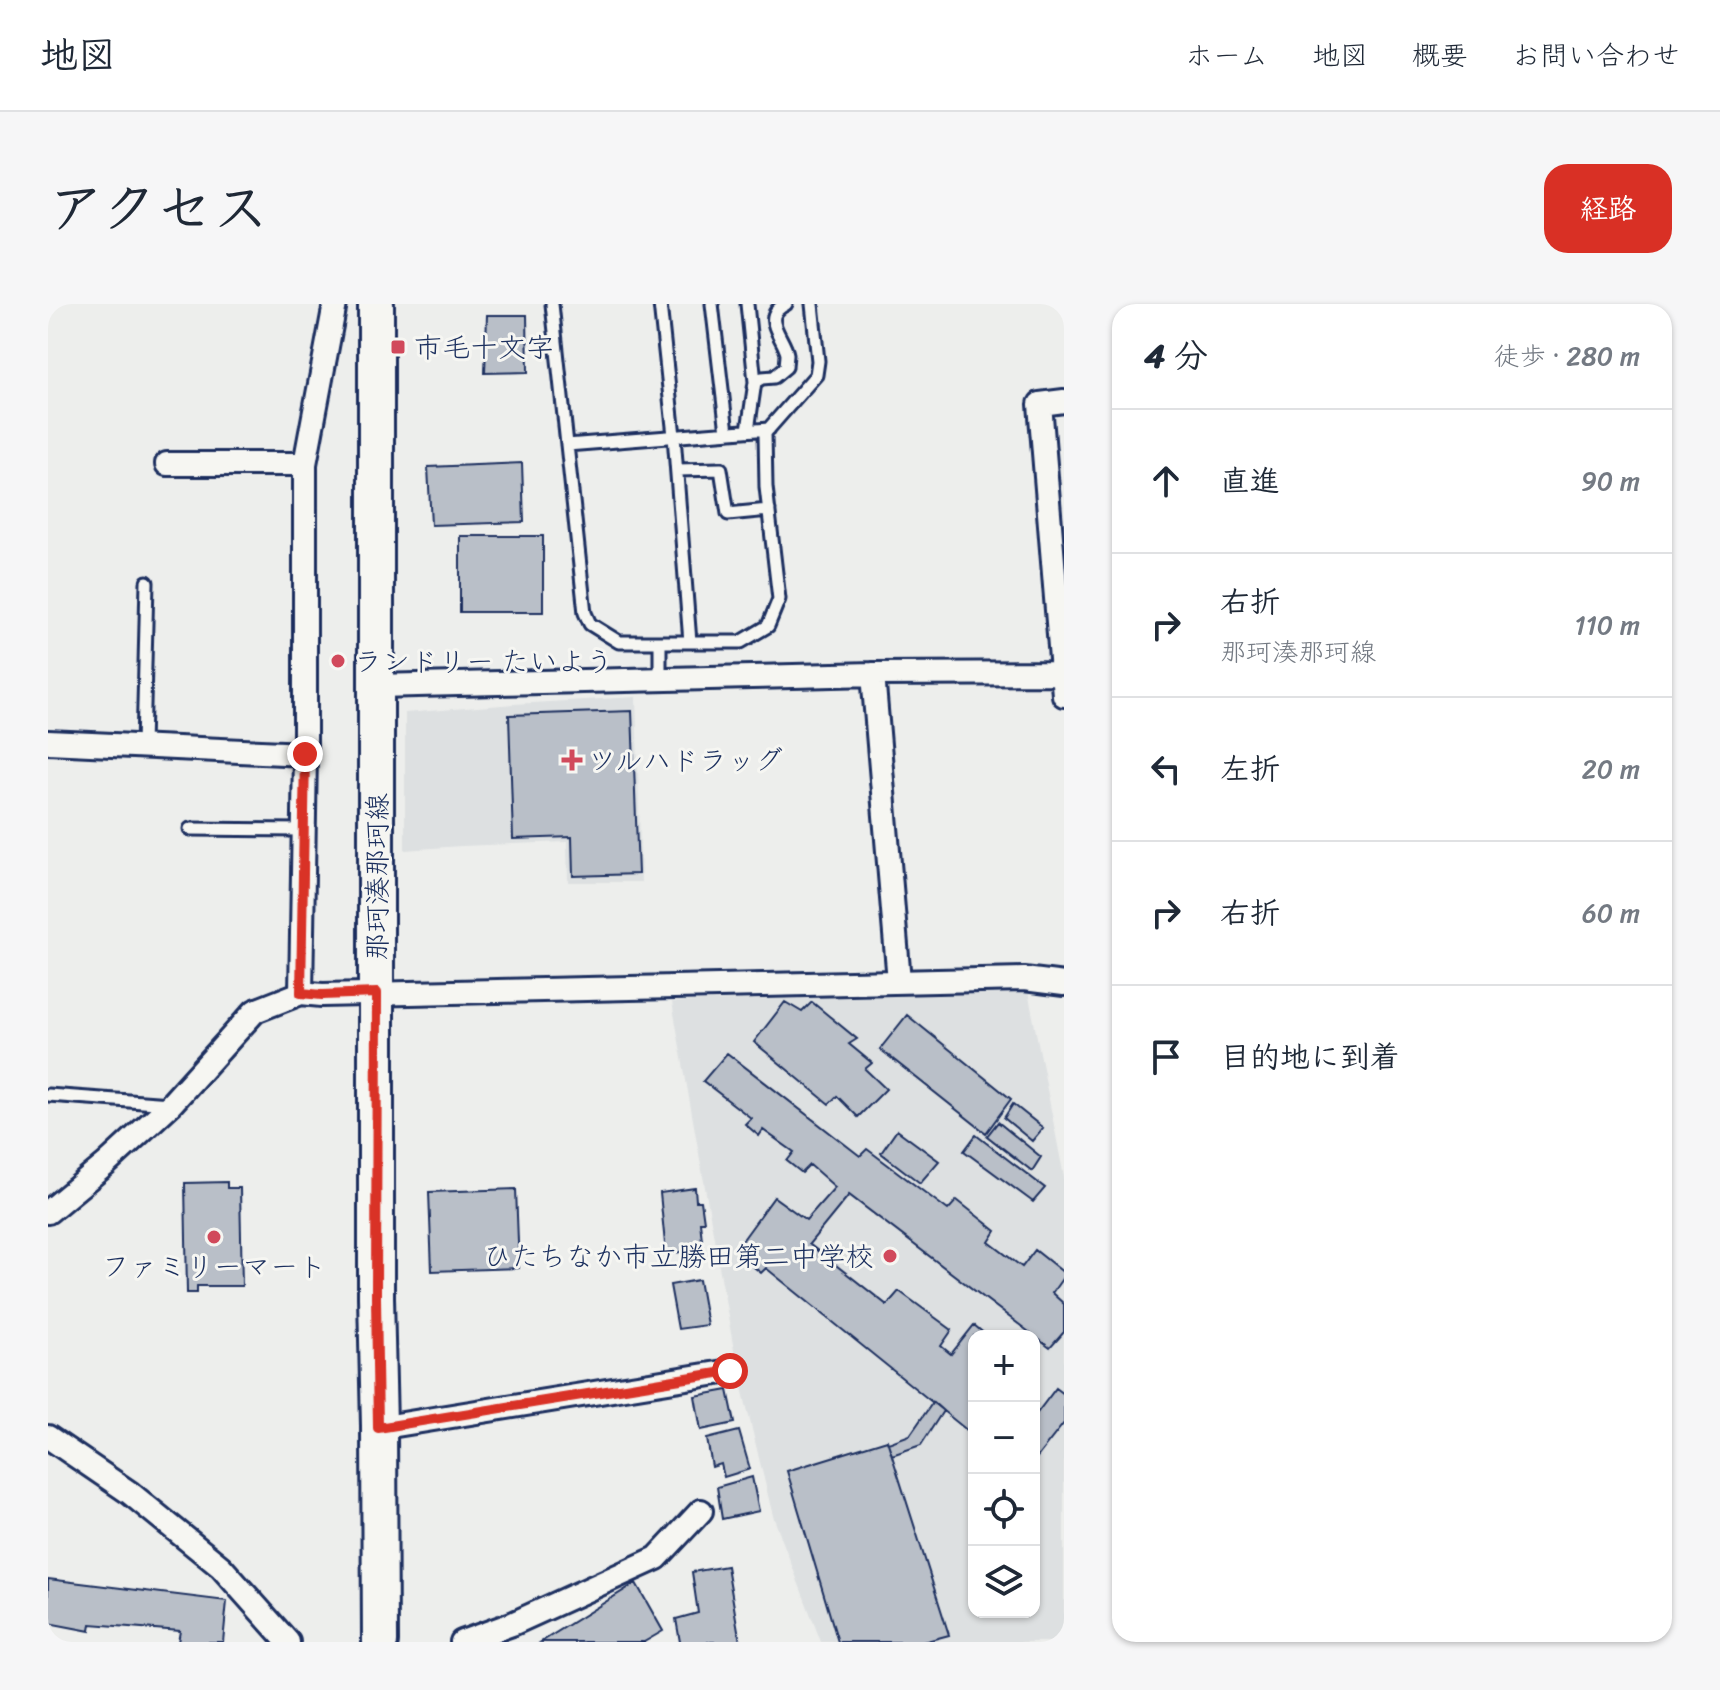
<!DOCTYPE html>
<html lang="ja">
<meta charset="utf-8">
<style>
:root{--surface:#fff;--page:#f6f6f7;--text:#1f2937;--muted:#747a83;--line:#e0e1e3;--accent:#d93025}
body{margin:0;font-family:Sriracha,"Klee One",sans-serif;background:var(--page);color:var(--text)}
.controls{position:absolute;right:24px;bottom:24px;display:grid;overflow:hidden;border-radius:16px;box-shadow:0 2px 6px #0004}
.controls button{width:72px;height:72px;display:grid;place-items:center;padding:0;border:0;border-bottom:2px solid var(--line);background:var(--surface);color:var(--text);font:40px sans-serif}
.stop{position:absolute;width:24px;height:24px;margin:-18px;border:6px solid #d93025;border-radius:50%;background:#fff}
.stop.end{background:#d93025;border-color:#fff;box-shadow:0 2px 8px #0008}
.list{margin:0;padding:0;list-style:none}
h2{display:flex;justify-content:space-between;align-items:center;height:104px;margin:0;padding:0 32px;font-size:34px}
h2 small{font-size:26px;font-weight:400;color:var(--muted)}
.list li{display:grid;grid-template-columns:52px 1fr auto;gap:24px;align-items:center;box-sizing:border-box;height:144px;padding:0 32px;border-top:2px solid var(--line)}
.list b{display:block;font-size:30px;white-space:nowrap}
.list p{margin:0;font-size:26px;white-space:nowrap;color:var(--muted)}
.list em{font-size:26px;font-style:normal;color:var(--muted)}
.icon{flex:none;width:44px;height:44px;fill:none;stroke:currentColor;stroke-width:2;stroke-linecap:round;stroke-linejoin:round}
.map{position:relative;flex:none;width:1016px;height:1338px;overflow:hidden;border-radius:24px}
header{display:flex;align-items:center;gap:48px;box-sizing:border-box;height:112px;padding:0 40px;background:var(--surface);border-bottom:2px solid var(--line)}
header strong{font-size:38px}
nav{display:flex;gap:44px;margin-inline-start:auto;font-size:28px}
.intro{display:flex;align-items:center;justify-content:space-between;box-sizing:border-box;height:192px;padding:0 48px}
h1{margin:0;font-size:56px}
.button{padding:20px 36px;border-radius:24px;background:var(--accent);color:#fff;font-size:28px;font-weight:700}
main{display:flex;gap:48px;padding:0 48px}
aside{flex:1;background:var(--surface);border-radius:24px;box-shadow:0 2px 6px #0004}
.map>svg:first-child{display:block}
.built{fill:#dde0e1;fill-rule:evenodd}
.building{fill:#b9bfc8;stroke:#1b2f5e;stroke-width:2}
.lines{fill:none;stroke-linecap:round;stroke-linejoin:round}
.service-casing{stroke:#1b2f5e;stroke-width:17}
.minor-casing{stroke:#1b2f5e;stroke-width:28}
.primary-casing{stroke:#1b2f5e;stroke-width:40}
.service{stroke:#f6f6f2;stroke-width:11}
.minor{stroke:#f6f6f2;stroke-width:22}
.primary{stroke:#f6f6f2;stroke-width:34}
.route{stroke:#d93025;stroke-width:10}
.poi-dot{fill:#d1495b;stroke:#f6f6f2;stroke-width:3}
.labels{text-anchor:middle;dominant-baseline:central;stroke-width:6;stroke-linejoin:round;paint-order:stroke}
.poi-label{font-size:28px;fill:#1b2f5e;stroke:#f6f6f2;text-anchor:start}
.street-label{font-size:28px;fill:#1b2f5e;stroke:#f6f6f2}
</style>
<header>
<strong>地図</strong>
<nav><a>ホーム</a><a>地図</a><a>概要</a><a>お問い合わせ</a></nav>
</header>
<div class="intro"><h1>アクセス</h1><a class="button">経路</a></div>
<main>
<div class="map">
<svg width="1016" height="1338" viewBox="0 0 1016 1338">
<rect width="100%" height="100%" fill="#edeeec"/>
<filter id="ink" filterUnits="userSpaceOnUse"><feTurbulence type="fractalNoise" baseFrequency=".0125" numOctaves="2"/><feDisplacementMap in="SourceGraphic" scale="16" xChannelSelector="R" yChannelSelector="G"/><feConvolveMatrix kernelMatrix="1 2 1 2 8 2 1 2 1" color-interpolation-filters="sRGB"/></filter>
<g filter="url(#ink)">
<path class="built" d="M588,393l5,185h-73l-1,-40 -106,4 -56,4v-137l109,-9z
M980,687l36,186v465h-243l-48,-126 -36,-149 -65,-365zM926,1032h60v276h-60z"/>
<path class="building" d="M439,11h40l1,57 -43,1z
M474,159l2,59 -93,3 -3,-58z
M412,232h83v76h-83z
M584,407l6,163 -65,2 -1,-39 -59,2 -4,-124z
M737,698l17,10 10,-10 45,37 -8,5 23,19 -7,6 21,20 -28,28 -21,-21 -8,8 -75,-62z
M859,711l104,84 -25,34 -106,-84z
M679,749l133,103 7,-7 81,61 9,-10 39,31 -7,11 33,25 13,-17 29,23v3l-12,17 12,11v28l-14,16 -201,-153 -40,49 78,61 12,-14 53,39 -11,16 10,8 23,-29 13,11h-13v100l-208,-168 -5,5 -12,-10 4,-6 -14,-12 35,-48 32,23 29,-33 -25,-22 -8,8 -15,-12 7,-9 -31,-22 -4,6 -14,-12 6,-6 -48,-37z
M965,800l30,24 -11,13 -28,-23z
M950,818l43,35 -9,14 -45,-35z
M849,826l42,31 -19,22 -39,-30z
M928,831l69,53 -12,14 -69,-51z
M179,878v6h13l2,98h-45v7h-10l-2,-110z
M647,884l1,13h5l3,21h-4l3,27 -37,5 -6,-61z
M468,885l3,79 -87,3 -3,-79z
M651,976l8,45 -29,4 -8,-44z
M1008,1084l8,6v29l-30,38v-44z
M680,1086l7,33 -34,7 -6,-34z
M885,1098l10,9 -22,34 -29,10 -4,-12 22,-8z
M691,1127l11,38 -26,8 -3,-13 -9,3 -5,-28z
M839,1136l62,195 -26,7h-85l-51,-171z
M704,1173l7,34 -37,8 -5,-32z
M679,1262l13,76h-60l-4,-23 22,-6 -6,-41z
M0,1275l179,22 -4,41h-45l2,-11 -89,-7 -1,7 -42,-8z
M588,1279l27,48 -19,11h-103z"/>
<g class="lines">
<g class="service-casing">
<path id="service" d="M504,0l33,309 5,11 29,18h122l27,-16 11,-27 -13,-112 -1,-54 51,-58 2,-14 -6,-57
M612,0l14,132 16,206
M664,0l15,128
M699,0l8,78
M700,126l7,-48 7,-4 12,-1 12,-10c0,-3 1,-9 1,-13 -3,-17 -28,-37 -1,-50
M519,141l202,-16
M629,166l44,-1 7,45 41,-4
M612,375v-37
M95,442l4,-164
M142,525l114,1
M0,791l122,9"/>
</g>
<g class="minor-casing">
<path id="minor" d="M1016,97l-24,3 24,291
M119,160h138
M825,370l26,307
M329,382l496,-12 191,-1
M0,438l257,12
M253,689l4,-239v-290l30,-160
M0,908l58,-48 65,-60 84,-93 46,-18 21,2 702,-16 40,5
M330,1124l352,-57
M0,1133l82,56 91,74 67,75
M414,1338l50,-18 145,-66 44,-47"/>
</g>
<g class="primary-casing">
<path id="primary" d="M328,0v993l3,129 1,216"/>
</g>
<use href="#service" class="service"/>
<use href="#minor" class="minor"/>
<use href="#primary" class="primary"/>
</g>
</g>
<g class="lines" filter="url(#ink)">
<path class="route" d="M257,450l-4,239 21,2 55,-2 -1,304 2,131 352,-57"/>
</g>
<g class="poi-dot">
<rect x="342" y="35" width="16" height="16" rx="4"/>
<circle cx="290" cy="357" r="8"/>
<path d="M520 444h8v8h8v8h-8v8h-8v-8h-8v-8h8z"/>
<circle cx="166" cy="933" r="8"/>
<circle cx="842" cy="952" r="8"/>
</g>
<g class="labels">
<g class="poi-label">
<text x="366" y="43">市毛十文字</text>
<text x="306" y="357">ランドリー たいよう</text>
<text x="540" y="456">ツルハドラッグ</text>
<text x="826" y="952" text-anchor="end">ひたちなか市立勝田第二中学校</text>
<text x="166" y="962" text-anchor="middle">ファミリーマート</text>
</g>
<g class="street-label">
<text transform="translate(329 573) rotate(-90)">那珂湊那珂線</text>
</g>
</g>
</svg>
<div class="controls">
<button>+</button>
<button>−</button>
<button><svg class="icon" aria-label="locate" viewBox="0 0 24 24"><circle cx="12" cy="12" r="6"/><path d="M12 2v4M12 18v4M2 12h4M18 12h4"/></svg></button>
<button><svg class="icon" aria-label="layers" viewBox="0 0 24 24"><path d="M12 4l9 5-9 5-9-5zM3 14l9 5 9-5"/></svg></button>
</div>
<div class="stop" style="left:682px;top:1067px"></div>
<div class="stop end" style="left:257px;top:450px"></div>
</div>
<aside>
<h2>4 分<small>徒歩 · 280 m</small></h2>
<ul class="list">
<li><svg class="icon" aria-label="ahead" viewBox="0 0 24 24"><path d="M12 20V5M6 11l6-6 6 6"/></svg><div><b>直進</b></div><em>90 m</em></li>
<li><svg class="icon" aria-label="right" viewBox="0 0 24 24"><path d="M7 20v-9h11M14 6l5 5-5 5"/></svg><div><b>右折</b><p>那珂湊那珂線</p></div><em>110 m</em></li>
<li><svg class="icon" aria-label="left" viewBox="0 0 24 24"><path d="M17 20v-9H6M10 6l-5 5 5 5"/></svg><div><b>左折</b></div><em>20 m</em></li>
<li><svg class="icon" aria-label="right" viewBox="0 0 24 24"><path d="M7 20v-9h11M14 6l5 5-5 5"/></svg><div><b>右折</b></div><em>60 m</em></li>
<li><svg class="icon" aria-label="arrive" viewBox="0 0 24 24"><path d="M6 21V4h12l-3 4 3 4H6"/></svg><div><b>目的地に到着</b></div></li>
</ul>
</aside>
</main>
